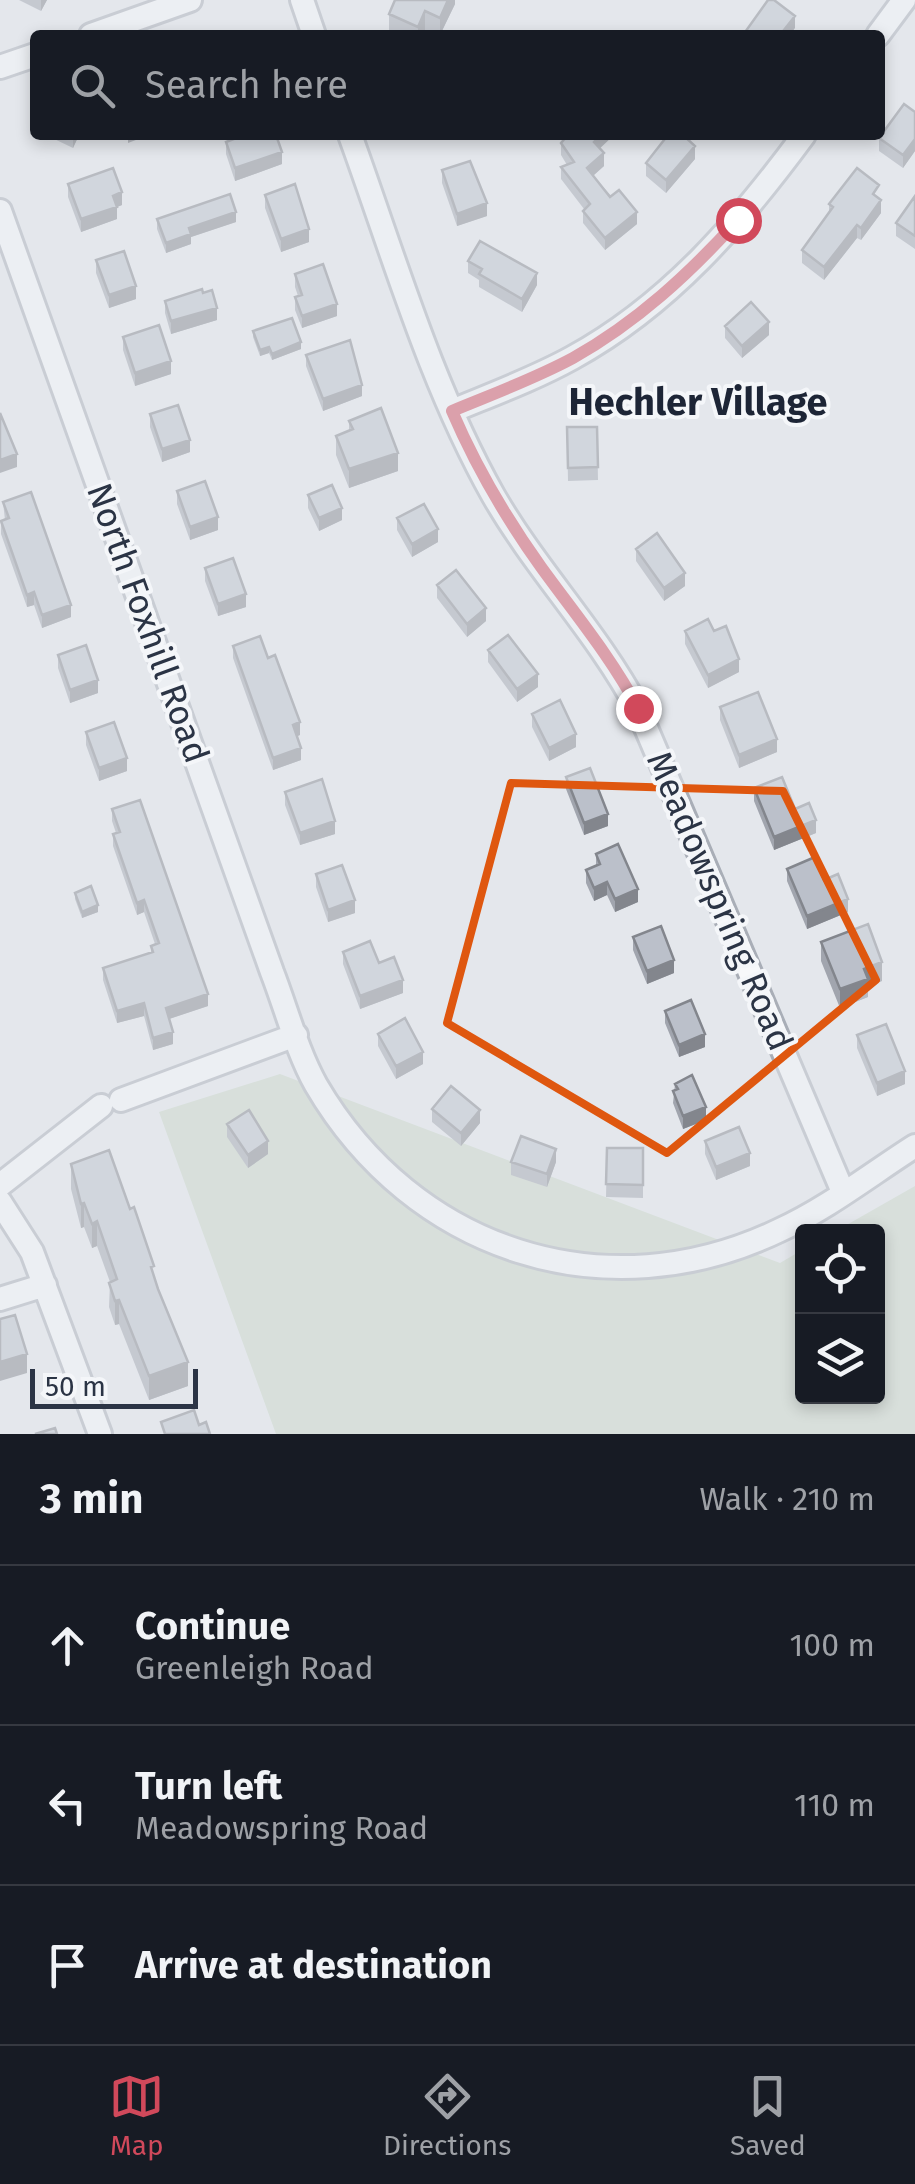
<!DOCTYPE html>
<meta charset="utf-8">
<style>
:root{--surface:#171b24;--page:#20242c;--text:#f1f3f6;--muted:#9ea1a6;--line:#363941;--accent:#d1495b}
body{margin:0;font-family:"Fira Sans",sans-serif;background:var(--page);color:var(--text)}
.controls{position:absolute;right:30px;bottom:30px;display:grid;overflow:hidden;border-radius:10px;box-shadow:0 5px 15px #0003}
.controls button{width:90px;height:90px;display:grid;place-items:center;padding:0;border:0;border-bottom:2px solid var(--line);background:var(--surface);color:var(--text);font:50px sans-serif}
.scale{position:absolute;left:30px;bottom:25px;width:168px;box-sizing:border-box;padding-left:10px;border:5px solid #2b3445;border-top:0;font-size:28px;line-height:35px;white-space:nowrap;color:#2b3445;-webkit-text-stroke:8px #f4f6f9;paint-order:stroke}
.stop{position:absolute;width:30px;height:30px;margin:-22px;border:8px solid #d1495b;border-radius:50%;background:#fff}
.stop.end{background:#d1495b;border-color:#fff;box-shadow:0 2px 10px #0008}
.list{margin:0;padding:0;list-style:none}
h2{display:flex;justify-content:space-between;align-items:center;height:130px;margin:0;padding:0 40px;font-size:42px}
h2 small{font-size:32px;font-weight:400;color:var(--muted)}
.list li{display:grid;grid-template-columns:65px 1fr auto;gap:30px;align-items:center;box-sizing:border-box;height:160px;padding:0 40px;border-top:2px solid var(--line)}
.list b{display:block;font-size:38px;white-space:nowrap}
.list p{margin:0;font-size:32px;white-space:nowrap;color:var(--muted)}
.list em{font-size:32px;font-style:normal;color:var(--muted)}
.icon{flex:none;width:55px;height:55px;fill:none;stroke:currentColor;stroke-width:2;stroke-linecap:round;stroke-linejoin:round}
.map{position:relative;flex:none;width:915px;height:1434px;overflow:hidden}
.search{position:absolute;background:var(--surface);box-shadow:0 5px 15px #0003;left:30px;right:30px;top:30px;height:110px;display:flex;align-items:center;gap:25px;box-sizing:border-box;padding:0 35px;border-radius:10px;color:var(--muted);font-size:38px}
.sheet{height:610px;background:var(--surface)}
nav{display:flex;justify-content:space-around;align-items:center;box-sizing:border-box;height:140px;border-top:2px solid var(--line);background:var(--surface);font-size:28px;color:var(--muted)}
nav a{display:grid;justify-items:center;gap:5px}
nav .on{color:var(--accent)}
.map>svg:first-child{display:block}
.green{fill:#c9d6c5}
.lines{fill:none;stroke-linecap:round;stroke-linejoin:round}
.minor-casing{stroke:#a9aeb7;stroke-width:28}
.minor{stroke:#f7f8fa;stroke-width:22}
.wall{fill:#a1a5ae}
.shaded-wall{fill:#83868d}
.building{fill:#bbc0ca;stroke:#83868d;stroke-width:2.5}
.route{stroke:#d1495b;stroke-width:12}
.marked{fill:none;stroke:#df570f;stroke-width:8;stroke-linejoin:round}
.labels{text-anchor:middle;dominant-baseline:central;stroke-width:8;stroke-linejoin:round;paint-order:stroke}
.street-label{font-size:35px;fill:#2b3445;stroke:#f4f6f9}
.neighbourhood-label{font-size:38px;font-weight:bold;fill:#1d2536;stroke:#f4f6f9}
</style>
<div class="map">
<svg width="915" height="1434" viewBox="0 0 915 1434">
<rect width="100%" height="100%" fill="#e4e7ec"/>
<path class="green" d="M280,1074l500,189 22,-13v146h76v-164l-42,-1 79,-45v248h-639l-117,-322z"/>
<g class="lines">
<g class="minor-casing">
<path id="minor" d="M302,0l12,35
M91,35l99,-35
M878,35l26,-35
M0,67l35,-12
M350,135c44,121 80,248 143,360 43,75 104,137 145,214l205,483
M0,211l272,761c14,36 25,79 44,113 97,166 290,229 464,145 48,-22 91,-56 135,-84
M452,411c41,-17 82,-32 120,-53 97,-53 167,-135 232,-223
M121,1100l175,-65
M0,1185l101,-79
M0,1202l32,50 68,182
M0,1299l45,-14"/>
</g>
<use href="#minor" class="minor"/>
</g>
<path class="wall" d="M19,0h28l-6,11z
M455,0v4l-15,31h-4l-11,-5 -2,5h-30l-4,-2v-19z
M915,112v39l-12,17 -24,-17v-13z
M46,135h33l-6,13z
M239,135h39l4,29 -47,17 -9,-27v-12l13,-5z
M561,143l39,5 4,18 -11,10 44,48 -32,26 -22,-27v-12l1,-2 -23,-30v-12l6,-2 -6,-10z
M695,159l-29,34 -20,-17v-13z
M442,170l45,46 -30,10 -15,-43z
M68,184l54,21 -5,2v12l-36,13 -13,-35z
M265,195l44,47 -28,10 -16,-44z
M915,196v53l-19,-13v-13z
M879,198l2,15 -20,27 -4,-2 -33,42 -22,-17v-13l27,-38v-8z
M157,219l79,3 -45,15v7l-25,9 -9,-24z
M96,260l40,39 -27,9 -13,-35z
M468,261l69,24 -15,27 -43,-25v-7l-11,-7z
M295,274l42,42 -35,12 -7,-18v-13l3,-1 -3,-9z
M203,293l14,27 -46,14 -6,-21v-12z
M725,326l44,9 -27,23 -17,-20z
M253,331l48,18 -29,11 -3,-7 -9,3 -7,-19z
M123,337l48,37 -36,12 -12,-36z
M306,355l56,41 -39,15 -17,-45z
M150,414l40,38 -28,10 -12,-35z
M349,421l49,50 -49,17 -13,-33v-19l13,-5z
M567,427h30l1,53 -30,1z
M177,491l41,39 -28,10 -13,-36z
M308,495l34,25 -23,11 -11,-23z
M3,502l68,115 -29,11 -8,-23 -7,2 -26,-73v-13l4,-1z
M397,518l41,24 -26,15 -15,-27z
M636,549l49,37 -21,15 -28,-40z
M205,568l41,39 -28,9 -13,-35z
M437,585l49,36 -19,16 -30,-39z
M685,631h29l25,41 -31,16 -23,-44z
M233,646l35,12 32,77 -3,1 4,24 -28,10 -40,-112z
M488,650l50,37 -21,15 -29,-40z
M58,655l40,38 -28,10 -12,-35z
M720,707l57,45 -38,16 -19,-48z
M532,714l44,33 -27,14 -17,-34z
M86,732l41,39 -28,10 -13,-36z
M566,777l42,49 -24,9 -18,-46z
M754,788l41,21 21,24 -42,17 -20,-49z
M285,792l50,42 -35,11 -15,-40z
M112,809l96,197 -39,13 4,25 -20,6 -9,-34 -27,7 -14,-43v-12l48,-16v-6l4,-2 -11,-32 -7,3 -24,-69v-12l3,-1 -4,-12z
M596,854l42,48 -23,10 -8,-17 -13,6 -8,-18v-13l10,-4z
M787,869l37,11 24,32 -41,17 -20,-48z
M316,874l39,39 -27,9 -12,-35z
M75,893l23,19 -16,6 -7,-19z
M633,937l41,36 -27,11 -14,-34z
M821,942l61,39 -14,5v11l-28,11 -19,-47z
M343,952l36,11 24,30 -43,16 -17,-45z
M665,1011l40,36 -26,10 -14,-34z
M378,1034l45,30 -27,15 -18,-33z
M857,1035l48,49 -28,12 -20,-48z
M675,1084l31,36 -23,9 -10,-26z
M432,1109l48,14 -19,23 -29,-24z
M227,1124l41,30 -20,14 -21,-31z
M705,1141l45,25 -34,14 -11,-26z
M607,1148h36v50l-37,-1z
M511,1162h45l-9,25 -36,-12z
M71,1164l83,114 34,108 -39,14 -30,-76 -4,1 -6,-18 1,-25 -13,-36 -5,2 -8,-21 -3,1 -10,-39z"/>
<path class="shaded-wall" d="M41,0h6l-6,11z
M448,0h7v4l-15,31v-17z
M425,11v19l-2,5h-5v-8z
M795,16v12l-5,7h-10z
M73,135h6l-6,13z
M132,135h17l-21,8v-6z
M601,135h13l-20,19v-12z
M915,139v12l-12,17v-13z
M695,146v13l-29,34v-13z
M282,152v12l-47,17v-13z
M604,153v13l-17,15v-13z
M122,192v13l-5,2v12l-36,13v-13l32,-23z
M881,200v13l-20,27v-12z
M487,203v13l-30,10v-12z
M236,212v10l-45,15v7l-25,9v-10l23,-15z
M637,212v12l-32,26v-12z
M857,225v13l-33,42v-13z
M309,229v13l-28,10v-13z
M537,273v12l-15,27v-13z
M136,286v13l-27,9v-13z
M337,304v12l-35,12v-12z
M217,308v12l-46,14v-13z
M769,322v13l-27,23v-12z
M301,342v7l-29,11v-6z
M269,347v6l-9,3v-6z
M171,361v13l-36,12v-13z
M362,385v11l-39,15v-12z
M190,440v12l-28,10v-13z
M398,453v18l-49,17v-19z
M17,454v13l-17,6v-13z
M342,508v12l-23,11v-13z
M218,517v13l-28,10v-13z
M438,529v13l-26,15v-13z
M685,573v13l-21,15v-13z
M34,592v13l-7,2v-12z
M246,594v13l-28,9v-12z
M71,605v12l-29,11v-13z
M486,608v13l-19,16v-13z
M739,659v13l-31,16v-13z
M538,674v13l-21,15v-13z
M98,680v13l-28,10v-13z
M300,722v13l-7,3v-13z
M576,734v13l-27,14v-13z
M777,739v13l-38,16v-13z
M301,748v12l-28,10v-12z
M127,758v13l-28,10v-13z
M608,814v12l-24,9v-12z
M816,820v13l-42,17v-13z
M335,821v13l-35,11v-12z
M607,882v13l-13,6v-13z
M638,889v13l-23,10v-13z
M848,899v13l-41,17v-13z
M144,900v12l-7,3v-12z
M355,900v13l-27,9v-12z
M98,905v7l-16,6v-6z
M674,960v13l-27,11v-13z
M882,962v19l-14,5v11l-28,11v-19l24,-20z
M403,980v13l-43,16v-13z
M208,994v12l-42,14v-12z
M144,1003v13l-27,7v-12z
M173,1032v12l-20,6v-12z
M705,1034v13l-26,10v-12z
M423,1052v12l-27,15v-13z
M905,1071v13l-28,12v-13z
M706,1107v13l-23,9v-13z
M480,1110v13l-19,23v-13z
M268,1141v13l-20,14v-13z
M556,1149v13l-9,25v-13z
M750,1153v13l-34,14v-13z
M84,1203v24l-3,1v-24z
M97,1221v25l-5,2v-24z
M119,1300v24l-4,1v-24z
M27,1354v19l-27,8v-19z
M188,1362v24l-39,14v-24z"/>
<path class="building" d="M395,0h53l-8,18 -15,-7 -7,16 -29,-13z
M768,0h6l21,16 -15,19h-37z
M904,104l11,8v27l-12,16 -24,-17z
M244,135h32l6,17 -47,16 -9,-26z
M568,135h33l-7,7 10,11 -17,15 23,29 9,-7 18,22 -32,26 -22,-27 7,-7 -29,-37 13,-5 -13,-19z
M668,135h15l12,11 -29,34 -20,-17z
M470,161l17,42 -30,11 -15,-44z
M113,168l9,24 -9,4 4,11 -36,12 -13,-35z
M857,168l22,17 -6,9 8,6 -20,28 -4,-3 -33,42 -22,-17 31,-43 -4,-3z
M295,184l14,45 -28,10 -16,-44z
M230,194l6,18 -47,16 2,6 -25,9 -9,-24z
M915,196v40l-19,-13z
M480,241l57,32 -15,26 -43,-25 3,-5 -14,-8z
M124,251l12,35 -27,9 -13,-35z
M323,264l14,40 -35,12 -7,-19 7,-2 -7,-21z
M202,289l1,4 9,-3 5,18 -46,13 -6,-20z
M751,302l18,20 -27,24 -17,-20z
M292,318l9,24 -29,12 -3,-7 -9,3 -7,-19z
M159,325l12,36 -36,12 -12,-36z
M350,340l12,45 -39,14 -17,-44z
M178,405l12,35 -28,9 -12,-35z
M381,408l17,45 -49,16 -13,-33 17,-7 -4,-8z
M0,413l17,41 -17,6z
M567,427h30l1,40 -30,1z
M205,481l13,36 -28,10 -13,-36z
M332,485l10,23 -23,10 -11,-23z
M31,492l40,113 -29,10 -8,-23 -7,3 -26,-74 8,-3 -6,-16z
M424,504l14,25 -26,15 -15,-26z
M657,533l28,40 -21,15 -28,-39z
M233,558l13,36 -28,10 -13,-36z
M456,570l30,38 -19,16 -30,-39z
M708,619l6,12 12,-5 13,33 -31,16 -23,-44z
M508,635l30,39 -21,15 -29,-39z
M260,636l8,22 7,-3 25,67 -7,3 8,23 -28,10 -40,-112z
M86,645l12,35 -28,10 -12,-35z
M758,692l19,47 -38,16 -19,-48z
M560,700l16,34 -27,14 -17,-34z
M114,722l13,36 -28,10 -13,-36z
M590,768l18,46 -24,9 -18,-46z
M782,777l13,32 14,-6 7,17 -42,17 -20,-49z
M322,779l13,42 -35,12 -15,-41z
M140,800l68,194 -42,14 7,24 -20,6 -9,-35 -27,8 -14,-43 50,-16 -2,-6 8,-3 -15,-43 -7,3 -24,-69 7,-2 -8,-23z
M618,844l20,45 -23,10 -8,-17 -13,6 -8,-18 14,-6 -4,-10z
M815,857l9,23 14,-6 10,25 -41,17 -20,-47z
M342,865l13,35 -27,10 -12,-36z
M91,886l7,19 -16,7 -7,-19z
M868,924l14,38 -18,7 4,10 -28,10 -19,-47z
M661,926l13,34 -27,11 -14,-34z
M370,941l9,22 15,-6 9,23 -43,16 -17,-44z
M691,1000l14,34 -26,11 -14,-34z
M405,1018l18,34 -27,14 -18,-32z
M886,1024l19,47 -28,12 -20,-48z
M692,1075l14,32 -23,9 -10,-25 5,-2 -3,-5z
M451,1086l29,24 -19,23 -29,-24z
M249,1110l19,31 -20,14 -21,-31z
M739,1127l11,26 -34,14 -11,-26z
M521,1136l35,13 -9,25 -36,-12z
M607,1148h36v37l-37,-1z
M109,1150l21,59 4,-2 20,59 -3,1 7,22 30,73 -39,14 -30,-76 -4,1 -6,-18 8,-4 -20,-58 -5,3 -8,-21 -3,1 -10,-40z
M15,1315l12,39 -27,8v-43z
M194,1410l5,15 7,-3 4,12h-45l-4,-12z
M55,1428l2,6h-22z"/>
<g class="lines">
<path class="route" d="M638,708c-27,-51 -63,-94 -97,-141 -35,-49 -65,-100 -89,-156 41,-17 82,-32 121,-53 64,-36 116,-84 165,-138"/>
</g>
<path d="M0 0H915V1434H0ZM511,783l272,8 93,189 -209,173 -220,-130z" fill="#e4e7ec" fill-opacity=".55" fill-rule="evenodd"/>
<path class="marked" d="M511,783l272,8 93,189 -209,173 -220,-130z"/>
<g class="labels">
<g class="street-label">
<text transform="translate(148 623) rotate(70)">North Foxhill Road</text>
<text transform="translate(720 901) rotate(67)">Meadowspring Road</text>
</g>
<g class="neighbourhood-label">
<text x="698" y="402">Hechler Village</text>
</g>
</g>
</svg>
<div class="controls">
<button><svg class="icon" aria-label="locate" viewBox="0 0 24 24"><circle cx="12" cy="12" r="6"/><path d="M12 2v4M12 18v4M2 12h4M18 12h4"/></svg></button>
<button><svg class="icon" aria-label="layers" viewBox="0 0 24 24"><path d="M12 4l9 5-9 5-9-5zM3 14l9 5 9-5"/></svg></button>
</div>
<div class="scale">50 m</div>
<div class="stop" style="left:738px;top:220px"></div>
<div class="stop end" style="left:638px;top:708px"></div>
<div class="search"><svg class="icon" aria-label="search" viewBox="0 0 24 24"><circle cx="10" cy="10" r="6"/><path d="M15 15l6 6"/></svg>Search here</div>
</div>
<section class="sheet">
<h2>3 min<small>Walk · 210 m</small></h2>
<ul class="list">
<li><svg class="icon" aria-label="ahead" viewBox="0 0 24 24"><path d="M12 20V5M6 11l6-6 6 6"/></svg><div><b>Continue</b><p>Greenleigh Road</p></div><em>100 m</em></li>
<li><svg class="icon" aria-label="left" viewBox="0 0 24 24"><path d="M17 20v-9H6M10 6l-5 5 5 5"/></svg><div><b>Turn left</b><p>Meadowspring Road</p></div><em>110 m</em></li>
<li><svg class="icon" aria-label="arrive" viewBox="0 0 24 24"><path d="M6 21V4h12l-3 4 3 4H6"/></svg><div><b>Arrive at destination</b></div></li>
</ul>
</section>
<nav>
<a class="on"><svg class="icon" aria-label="map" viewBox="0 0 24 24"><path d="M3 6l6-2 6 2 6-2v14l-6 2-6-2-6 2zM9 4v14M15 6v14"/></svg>Map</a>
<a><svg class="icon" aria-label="directions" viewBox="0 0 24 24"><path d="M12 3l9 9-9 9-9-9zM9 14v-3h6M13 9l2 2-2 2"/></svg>Directions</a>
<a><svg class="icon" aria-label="saved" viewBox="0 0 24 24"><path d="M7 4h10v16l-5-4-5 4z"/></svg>Saved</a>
</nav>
